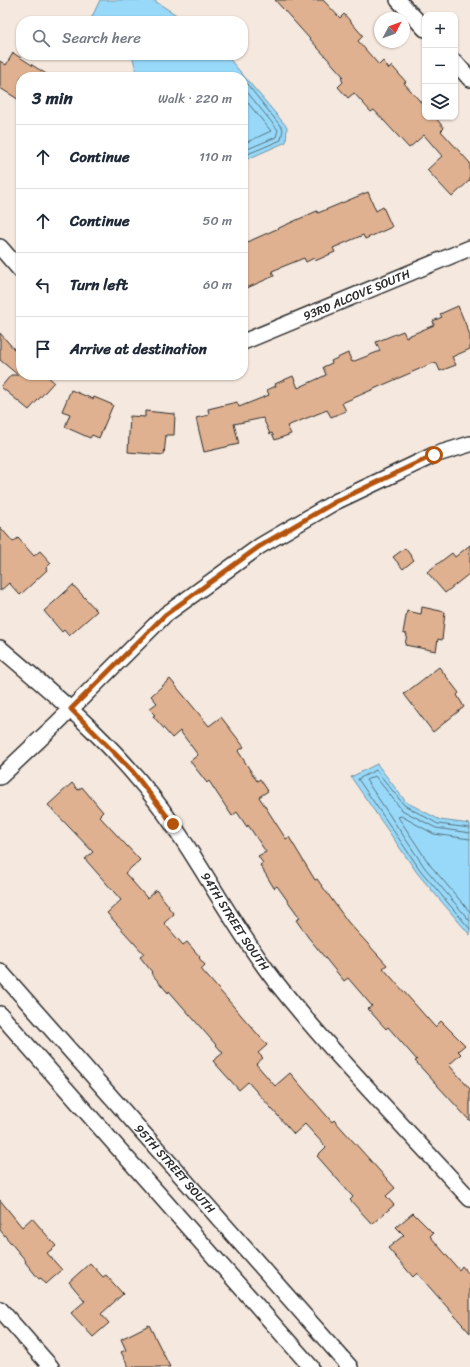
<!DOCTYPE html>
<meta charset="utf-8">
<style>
:root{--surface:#fff;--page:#f6f6f7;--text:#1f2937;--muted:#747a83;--line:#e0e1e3}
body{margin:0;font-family:Sriracha,sans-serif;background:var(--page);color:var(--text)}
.controls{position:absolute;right:12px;top:12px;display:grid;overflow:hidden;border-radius:8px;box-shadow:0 1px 3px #0004}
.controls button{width:36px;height:36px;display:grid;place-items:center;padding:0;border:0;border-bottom:1px solid var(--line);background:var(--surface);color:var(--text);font:20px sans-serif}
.compass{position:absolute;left:374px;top:12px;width:36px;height:36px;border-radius:50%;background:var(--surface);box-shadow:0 1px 3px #0004;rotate:49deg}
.stop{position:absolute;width:12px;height:12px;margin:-9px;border:3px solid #b45309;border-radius:50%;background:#fff}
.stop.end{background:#b45309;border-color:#fff;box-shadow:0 1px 4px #0008}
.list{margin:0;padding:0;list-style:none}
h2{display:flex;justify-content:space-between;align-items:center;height:52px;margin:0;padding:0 16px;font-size:17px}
h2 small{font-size:13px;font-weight:400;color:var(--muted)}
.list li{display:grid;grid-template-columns:26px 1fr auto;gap:12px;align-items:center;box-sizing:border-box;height:64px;padding:0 16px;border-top:1px solid var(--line)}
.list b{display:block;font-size:15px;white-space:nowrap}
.list em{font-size:13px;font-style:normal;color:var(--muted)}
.icon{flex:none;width:22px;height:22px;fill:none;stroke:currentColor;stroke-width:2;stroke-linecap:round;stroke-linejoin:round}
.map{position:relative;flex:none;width:470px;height:1367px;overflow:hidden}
.search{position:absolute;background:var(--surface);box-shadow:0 1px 3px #0004;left:16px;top:16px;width:232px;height:44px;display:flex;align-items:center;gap:10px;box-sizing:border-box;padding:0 14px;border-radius:16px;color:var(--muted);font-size:15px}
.panel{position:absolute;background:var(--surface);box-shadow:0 1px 3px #0004;left:16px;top:72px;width:232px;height:308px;border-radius:16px}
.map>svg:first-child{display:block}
.water{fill:#98d9f9;stroke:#6c93a7}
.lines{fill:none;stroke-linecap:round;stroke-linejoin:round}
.shore{stroke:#57717d;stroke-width:1}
.building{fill:#dfb190;stroke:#2b2b2b}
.minor-casing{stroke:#2b2b2b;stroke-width:18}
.minor{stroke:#fff;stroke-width:15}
.route{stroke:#b45309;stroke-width:5}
.labels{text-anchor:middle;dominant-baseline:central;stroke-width:3.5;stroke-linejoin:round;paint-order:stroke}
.street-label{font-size:12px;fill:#2b2b2b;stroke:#fff}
</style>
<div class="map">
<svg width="470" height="1367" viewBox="0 0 470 1367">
<rect width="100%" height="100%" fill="#f5e8de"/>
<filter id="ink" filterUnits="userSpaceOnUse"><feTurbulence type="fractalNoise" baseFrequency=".025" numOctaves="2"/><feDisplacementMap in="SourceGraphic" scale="8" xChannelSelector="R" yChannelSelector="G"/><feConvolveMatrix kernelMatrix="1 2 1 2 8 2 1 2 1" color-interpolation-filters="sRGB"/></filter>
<g filter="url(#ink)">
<path class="water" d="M100,0h53l33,21h-92l-3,-2z
M132,55h94l61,72 -1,15 -43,19v-84h-105z
M377,764l29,38 34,18 30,4v111l-52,-61 -67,-97z"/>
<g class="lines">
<path class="shore" d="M243,79l40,50 -2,11 -38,16
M243,87l35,43 -2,7 -33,14
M243,97l28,34 -28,13
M470,828l-32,-4 -34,-19 -28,-35 -18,9 63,92 49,58
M470,833l-34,-5 -34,-18 -27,-34 -9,4 59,88 45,53
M470,839l-36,-5 -33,-18 -3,1 32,48 40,47"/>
</g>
<path class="building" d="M275,0h48l17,18 4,-4 19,22 -5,5 21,24 4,-4 6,8 3,-3 14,16 -2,1 21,24v10h10l9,11 -3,3 29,32v17l-18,17 -25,-27 15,-14 -18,-21 -15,13 -35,-38 -3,2 -17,-19 -6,5 -10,-11 5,-5 -2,-4 2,-2z
M13,53l38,24h-30v24l-21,-13v-27l6,4z
M368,192l8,19 7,-4 9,20 -27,12 -2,-4 -30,13 2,4 -20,9 -1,-3 -8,4 -2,-4 -32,13 2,5 -27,12 -4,-9v-35l74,-33 1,2z
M458,306l12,29v14l-18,8 4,8 -16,6 -3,-7 -4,-1 -91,40 4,8 -15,6 -4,-7 -40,16 4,8 -16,6 -3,-7 -2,1 -7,-16 -29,6 5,20 -35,8 -8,-34 13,-3 -1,-6 29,-7 2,5 30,-12 -2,-5 9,-4 -1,-2 18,-8 5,12 28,-13 -3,-8 9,-4 -1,-2 17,-8 4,9 28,-11 -4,-9 27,-11 3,6 28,-12 -1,-4 9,-4 -2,-3z
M0,333l21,24v18h25l8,7 -25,28 -28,-23 10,-12h7l-18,-15z
M71,390l22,9 1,-2 19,8 -14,33 -7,-3 -2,3 -25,-11 5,-13 -8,-3z
M145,411l30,3 -1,21h-8l-2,20 -36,-3 2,-36 15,1z
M0,527l13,15 5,-4 16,18 6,-5 11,12 -5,5 1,2 -27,25 -11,-12 -9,8z
M470,545v28l-25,20 -18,-21 25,-19 3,4z
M405,548l9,12 -11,9 -10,-12z
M73,585l24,26 -28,25 -5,-6 -2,2 -18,-21z
M422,607l23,5 -3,28 -4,-1 -2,12 -31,-6 2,-11 -4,-1 4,-22 14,3z
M439,667l20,26 -2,2 7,12 -31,25 -29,-38z
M170,679l39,47 12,-9 23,30 -6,4 19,30 3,-2 8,12 -9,6 27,42 3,-2 26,43 2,-1 31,43 39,43 -4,3 52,59 6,-6 24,24 -7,6 3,3 -12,11 21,24v32l-55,-60 2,-1 -29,-33 -2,2 -18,-20 4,-3 -24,-28 -4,3 -36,-44 -12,-17 4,-2 -23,-32 -3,2 -14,-23 3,-2 -5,-7 8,-4 -18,-27 -1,2 -10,-15 -5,4 -23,-35 -2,2 -17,-22 8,-6 -18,-24 -8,7 -19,-22 2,-1 -6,-6 8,-6 -6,-7z
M72,783l6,7 4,-3 21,25 -4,4 41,44 -15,13 22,25 9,-8 13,16 -1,1 6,7 -10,9 19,22 4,-3 13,15 -1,1 6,7 -4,4 66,76 -9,8 5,5 -7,6 19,22 15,-13 42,49 2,-2 61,68 -9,8 8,9 -22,19 -22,-24 3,-3 -36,-41 9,-9 -21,-23 -11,10 -46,-52 -9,8 -26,-29 10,-8 -54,-62 -1,2 -17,-20 1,-1 -12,-15 4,-3 -37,-41 14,-13 -36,-41 8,-7 -45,-47z
M0,1200l22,27 10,-9 24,28 -9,7 15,17 -16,14 -5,-6 -2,1 -14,-17 1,-1 -26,-31z
M413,1213l20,20 -3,3 29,34 3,-4 8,9v58l-53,-60 -4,4 -25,-29 16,-13 -8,-8z
M90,1263l13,14 3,-2 17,19 -22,20 8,9 -16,14 -22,-24 14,-12 -16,-19z
M149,1325l21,42h-41l-8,-15 5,-2 -5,-11z"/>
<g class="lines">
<g class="minor-casing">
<g id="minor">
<path d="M398,0l27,29"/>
<path d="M455,62l15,17"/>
<path d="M0,247l21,24"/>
<path id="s1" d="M243,342l227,-94"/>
<path id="s2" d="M0,648c63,53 127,108 173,177 35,51 64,107 102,156 60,76 130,146 195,218"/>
<path d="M0,777l56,-53 109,-109 95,-69 75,-44 99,-47 36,-11"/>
<path id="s3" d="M0,971l350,396"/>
<path d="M0,1014l311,353"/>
<path d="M0,1309l51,58"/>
</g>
</g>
<use href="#minor" class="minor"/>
</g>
</g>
<g class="lines" filter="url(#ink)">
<path class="route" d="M173,824l-40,-52 -62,-63 94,-94 95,-69 75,-44 99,-47"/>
</g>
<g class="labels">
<g class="street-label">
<text stroke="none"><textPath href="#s1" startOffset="123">93RD ALCOVE SOUTH</textPath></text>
<text stroke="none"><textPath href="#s2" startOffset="363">94TH STREET SOUTH</textPath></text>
<text stroke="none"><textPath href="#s3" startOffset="264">95TH STREET SOUTH</textPath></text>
</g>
</g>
</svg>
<div class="controls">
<button>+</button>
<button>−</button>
<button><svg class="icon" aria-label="layers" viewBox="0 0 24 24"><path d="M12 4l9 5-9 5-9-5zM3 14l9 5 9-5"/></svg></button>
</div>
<svg class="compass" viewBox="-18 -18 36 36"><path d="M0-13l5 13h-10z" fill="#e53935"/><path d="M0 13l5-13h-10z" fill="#747a83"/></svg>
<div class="stop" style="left:434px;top:455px"></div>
<div class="stop end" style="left:173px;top:824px"></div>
<div class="search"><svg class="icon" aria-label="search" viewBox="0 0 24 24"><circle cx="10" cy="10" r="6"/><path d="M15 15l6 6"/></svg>Search here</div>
<section class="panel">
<h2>3 min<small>Walk · 220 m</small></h2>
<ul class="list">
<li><svg class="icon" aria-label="ahead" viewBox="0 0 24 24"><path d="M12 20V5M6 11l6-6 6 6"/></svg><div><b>Continue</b></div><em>110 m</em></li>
<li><svg class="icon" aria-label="ahead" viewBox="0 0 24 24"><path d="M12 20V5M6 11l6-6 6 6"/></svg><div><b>Continue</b></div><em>50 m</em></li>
<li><svg class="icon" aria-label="left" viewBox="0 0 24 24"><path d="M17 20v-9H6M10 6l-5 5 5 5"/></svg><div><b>Turn left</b></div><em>60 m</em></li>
<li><svg class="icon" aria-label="arrive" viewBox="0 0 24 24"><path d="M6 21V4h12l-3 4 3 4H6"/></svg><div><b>Arrive at destination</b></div></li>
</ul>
</section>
</div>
